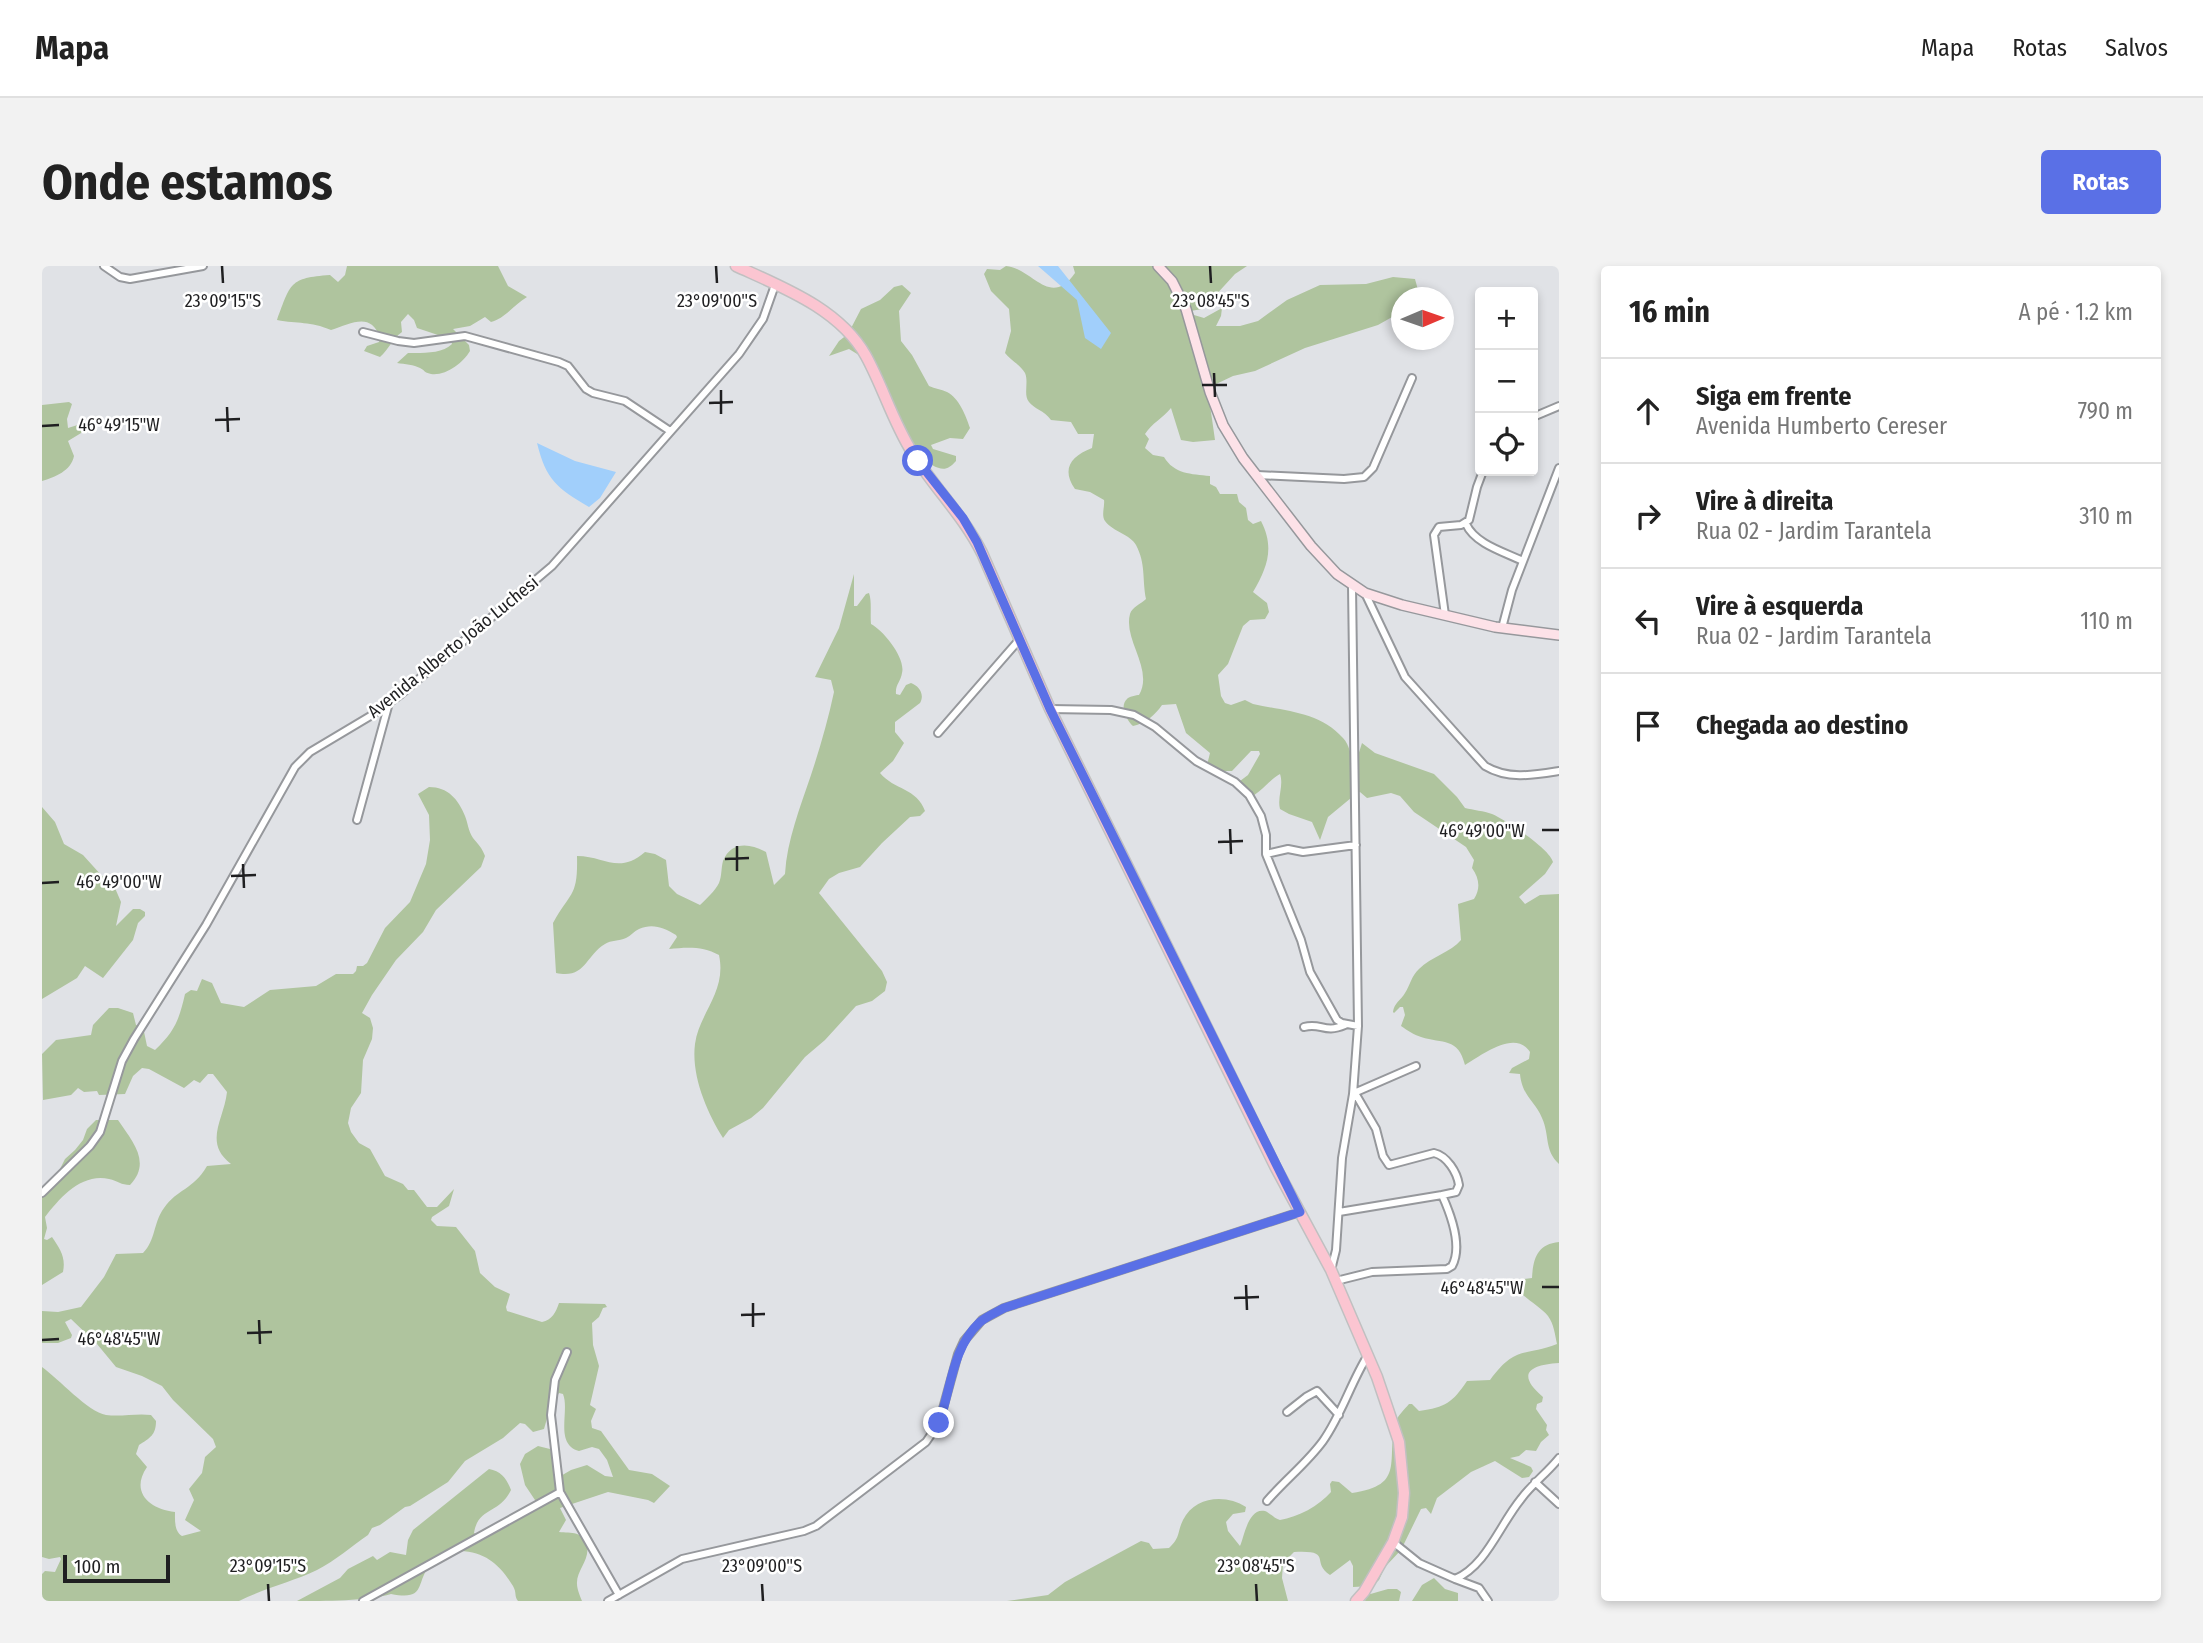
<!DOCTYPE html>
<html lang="pt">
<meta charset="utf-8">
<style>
:root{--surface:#fff;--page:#f2f2f2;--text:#222;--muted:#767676;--line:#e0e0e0;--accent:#5a70e6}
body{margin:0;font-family:"Fira Sans Condensed",sans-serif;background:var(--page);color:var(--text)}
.controls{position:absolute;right:21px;top:21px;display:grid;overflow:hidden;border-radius:7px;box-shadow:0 4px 10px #0003}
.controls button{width:63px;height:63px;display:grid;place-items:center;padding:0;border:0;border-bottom:2px solid var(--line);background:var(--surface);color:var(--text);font:35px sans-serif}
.compass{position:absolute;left:1349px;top:21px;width:63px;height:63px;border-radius:50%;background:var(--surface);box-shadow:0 4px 10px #0003;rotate:88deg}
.scale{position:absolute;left:21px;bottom:18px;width:107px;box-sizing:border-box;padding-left:7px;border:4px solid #1f1f21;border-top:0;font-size:19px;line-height:24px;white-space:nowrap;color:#1f1f21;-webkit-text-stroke:5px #fff;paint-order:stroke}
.stop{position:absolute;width:21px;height:21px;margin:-16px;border:5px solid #5a70e6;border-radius:50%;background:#fff}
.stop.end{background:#5a70e6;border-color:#fff;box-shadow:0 2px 7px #0008}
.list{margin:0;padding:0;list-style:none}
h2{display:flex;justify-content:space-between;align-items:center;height:91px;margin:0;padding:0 28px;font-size:30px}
h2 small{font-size:23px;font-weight:400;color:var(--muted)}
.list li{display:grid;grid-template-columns:46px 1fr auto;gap:21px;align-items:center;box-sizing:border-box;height:105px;padding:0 28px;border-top:2px solid var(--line)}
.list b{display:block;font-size:26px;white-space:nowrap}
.list p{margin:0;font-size:23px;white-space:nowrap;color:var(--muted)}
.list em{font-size:23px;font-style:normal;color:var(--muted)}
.icon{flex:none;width:38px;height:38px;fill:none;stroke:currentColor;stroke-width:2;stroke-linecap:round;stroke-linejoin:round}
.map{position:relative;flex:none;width:1517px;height:1335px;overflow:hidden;border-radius:7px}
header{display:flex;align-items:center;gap:42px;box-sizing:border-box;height:98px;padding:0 35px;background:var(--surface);border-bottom:2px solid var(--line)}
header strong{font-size:33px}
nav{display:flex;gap:38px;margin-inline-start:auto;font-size:24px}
.intro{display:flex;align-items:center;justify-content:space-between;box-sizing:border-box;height:168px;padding:0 42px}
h1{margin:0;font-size:49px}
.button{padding:18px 32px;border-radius:7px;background:var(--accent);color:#fff;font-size:24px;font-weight:700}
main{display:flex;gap:42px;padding:0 42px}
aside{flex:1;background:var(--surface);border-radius:7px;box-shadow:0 4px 10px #0003}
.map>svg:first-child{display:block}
.green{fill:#afc49e}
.water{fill:#a1cffb}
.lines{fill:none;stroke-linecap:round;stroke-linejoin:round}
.street-casing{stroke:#96989c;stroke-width:10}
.secondary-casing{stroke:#96989c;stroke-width:12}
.primary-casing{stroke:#c0c0c1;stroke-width:13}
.street{stroke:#fff;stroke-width:6}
.secondary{stroke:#fde2e8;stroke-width:9}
.primary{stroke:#fbc5d1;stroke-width:10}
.route{stroke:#5a70e6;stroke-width:9}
.ticks{fill:none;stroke:#1f1f21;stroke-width:2.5}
.labels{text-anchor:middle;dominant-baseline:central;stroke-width:5;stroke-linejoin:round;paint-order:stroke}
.street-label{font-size:18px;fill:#1f1f21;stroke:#fff}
.ticks-label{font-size:18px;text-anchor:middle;fill:#1f1f21;stroke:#fff;stroke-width:5;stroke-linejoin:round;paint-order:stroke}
</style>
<header>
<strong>Mapa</strong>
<nav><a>Mapa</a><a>Rotas</a><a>Salvos</a></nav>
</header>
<div class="intro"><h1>Onde estamos</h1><a class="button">Rotas</a></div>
<main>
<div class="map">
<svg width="1517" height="1335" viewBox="0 0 1517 1335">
<rect width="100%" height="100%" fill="#e0e2e6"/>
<path class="green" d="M305,0h151l10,20 19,11c-12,7 -23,22 -36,25l-6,-5 -15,9 -17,3 16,16 1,6c-7,12 -24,25 -39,23 -8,-2 -4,-2 -11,-6 -6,-3 -15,-4 -23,-5l11,-10c14,0 34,1 44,-9l-2,-5 -33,-11 -3,-8 -6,-6 -7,8 1,10c-10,7 -13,17 -22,25l-16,-6 3,-5 12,-4 1,-4c-9,-27 -29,-14 -49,-8 -21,-9 -33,-6 -54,-10 14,-37 12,-42 53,-45l8,7 7,-7z
M964,0c26,2 44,43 69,7l-2,-7h174l-12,8 -32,35 -13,2 4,4 10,3 18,-10 -1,8 -5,10h24l18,-5 29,-21 33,-15 46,-1 27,-7 22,2 3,11 -2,7 -14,1 -1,14 -23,13 -73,23 -50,23 -22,5 -21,10 -3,12 6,42 -22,2 -12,-2 -10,-32c-8,10 -19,15 -26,26l4,5 -4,9 8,7 11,2c10,17 27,17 46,19v8l6,3 4,7h17l2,8 7,6 2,12 5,4 8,-3c14,27 6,47 -8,71l14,11 2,9 -4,7 -15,1 -7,6 -15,38 -10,11 3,21 4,7 6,2 14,-5 8,4c32,7 67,8 90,34 7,7 6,17 13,24l6,-19 13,10 59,21 23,23 8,11c8,2 19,3 27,6 14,6 58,35 61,48l-8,12 -26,23 6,7 15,-9 19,-1v270c-15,-14 -9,-28 -17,-46 -7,-17 -20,-22 -22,-44l-11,-1 3,-5 17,-9 1,-7c-15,-23 -48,3 -65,13 -7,-28 -22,-21 -44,-28 -7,-2 -14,-7 -20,-11l4,-11 -2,-8h-3l-6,6 -1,-1c1,-9 8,-12 12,-19 5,-8 7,-18 14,-24 12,-12 32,-17 42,-29l-3,-36 16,-5c7,-11 5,-21 -2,-31l2,-8 -8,-13 -52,-35 -14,-16 -9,-3 -24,5 -7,-6 -3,1 -29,24 -8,23 -8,-18 -23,-8 -9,-5c-3,-12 4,-23 0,-35 -11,6 -22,22 -34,25l-3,-4 -3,-14 8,-6 12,-21 -1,-3h-8l-19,20h-16l-9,-6 3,-12 -24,-20 -10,-29 -14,1c-7,10 -16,18 -29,21 -6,-5 -14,-20 -6,-27 1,-2 10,-4 12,-4 15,-26 -16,-55 -9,-81 2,-7 11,-10 16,-15 -4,-21 0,-35 -10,-54 -6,-11 -23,-13 -31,-24 -4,-6 0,-15 -1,-21l-14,-8 -15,-3c-14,-20 -4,-33 17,-41l2,-14h-16l-7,-12 -20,-2c-7,-10 -17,-11 -22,-18 -6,-7 0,-20 -4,-29 -4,-8 -15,-13 -20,-20l6,-22 -2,-22 -18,-18 -7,-17 3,-5 13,1z
M860,19l9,8 -12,18 2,30 11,14 17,31c6,3 12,3 18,6 12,6 19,24 23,36l-7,11 -13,-1 -19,7 2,4 23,7v5c-8,9 -13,10 -24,4l-41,-47 -24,-58 -18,-11 -20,7 10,-15 9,-7 13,-25 19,-9 14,-13z
M27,136l3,2 -5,15 1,9 19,-6 4,5 -23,14 6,15c-3,15 -19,21 -32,25v-76z
M812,308v32h3l9,-12 3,-1c3,8 1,22 2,31 12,6 35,34 31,49 -1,8 -7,12 -6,21l4,1 6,-10 5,-2c8,3 14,11 9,20l-25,19v10l9,11 -11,18 -13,12c14,17 37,15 45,38l-5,5 -10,1 -28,26 -22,24 -21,6 -10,6 -10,14 63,78 5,11 -2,9 -13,10 -16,5 -31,34 -20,17 -42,51 -12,10 -22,12 -6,8c-16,-26 -32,-62 -28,-94 4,-31 32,-52 24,-89 -16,-9 -32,-8 -50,-6l8,-12 -1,-2c-12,-7 -23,-12 -37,-6 -5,2 -8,7 -13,9 -7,3 -15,2 -21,6 -20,12 -19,35 -49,29l-3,-50c18,-32 25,-26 24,-67 28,0 41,19 68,-4l10,2 11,6 3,26 8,8 23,11c6,-6 15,-14 19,-22 3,-7 2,-15 4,-22 8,-20 27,-18 43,-9l8,33 11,-11c2,-34 15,-66 26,-99 9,-27 17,-55 23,-83l-3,-12 -16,-3 24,-49z
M387,521c19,0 29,12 36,29 3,7 3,15 8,22 5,6 9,10 12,18l-4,11 -45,43 -13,22 -27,28 -24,35 -10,18 8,5 3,10 -1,11 -9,21 -2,33 -10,15 -3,15 3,9 8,11 11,6 15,27 18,8 5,6h6l13,17h10l17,-18 -5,17 -17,11 -1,3 6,6 19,1 19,24 5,22 15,14 15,7 -4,13 1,4 35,11c10,-2 14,-10 17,-19l46,1 2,3 -4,1 -4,9 -7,6 1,22 6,21 -9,39 6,4 -5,12 1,7 9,3 28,39 23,4 18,12 -16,17 -6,-3 -40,-8 -48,16 6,12 -7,12c12,1 25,-1 28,14 3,14 -11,25 -10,38 0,5 3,12 5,17h-64c-4,-5 -1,-8 -5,-15 -13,-21 -27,-34 -53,-35 -9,8 -22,4 -30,14 -15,18 -3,36 -39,29 -22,7 -68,7 -94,7l43,-23 8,-9 25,-13 4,4 13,-8 16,3 2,-15 5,-10 76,-61c12,2 18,10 22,21 -11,24 -33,17 -37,43l5,3c20,-11 41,-17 60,-30l-14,-21 -5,-21 5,-10 13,-8 12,3 6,25 3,3 12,-7 16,-5 18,11 8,1 -6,-17 -8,-11 -7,-2 -13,4c-25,-7 -9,-40 -16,-57l-4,-1 -9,15 -6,21 -11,3 -8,-8 -5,-1 -17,15 -38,23 -17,21 -38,24 -5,1 -25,18 -8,3 -4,7c-16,11 -33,26 -51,35 -25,12 -52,18 -78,31h-197v-27l3,-3 10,1 6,-13 -1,-2 -11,2 -7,-2v-190c17,12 46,45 64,48 16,2 30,-2 45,0l5,6c0,14 -6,17 -17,24l-3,9 11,13c-17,25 2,42 28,45 0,8 -1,19 7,24l19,-5 -16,-11 9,-20 -5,-11 13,-16 3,-16 11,-10 -3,-8 -40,-39 -11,-14 -20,-10 -26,-9 -19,-23 -26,-25 -6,3 7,13 -1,3 -13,5h-16v-32l16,1 23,-5 23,-30 12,-23 27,-1c13,-13 10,-30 21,-45 13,-19 29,-18 43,-42l24,-2c-28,-22 -7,-44 -4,-72l-14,-18h-5l-8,9 -6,-3 -10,8 -35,-19 -7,-1 -9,8 -8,18 -26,1 -2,-4 -13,1 -6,-4 -7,7 -28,5 -1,-46 14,-14 35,-5 2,-10 16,-17h9l15,5 3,12 7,2 4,19 8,4c20,-19 24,-30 30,-56l6,-4 6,1 5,-12 10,4 9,20 23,4 26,-17 46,-4 20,-12h17l3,-3 1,-5h6l4,-3 18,-35 25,-26 16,-38 4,-24 -1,-25 -11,-21z
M0,541l13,15 9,22 19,11 19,21 10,5 9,21 -5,24 17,-17h7l5,3v4l-7,7 -5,17 -30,38 -18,-12 -8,12 -35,21z
M54,854h22c14,21 34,42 12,65 -9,0 -12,-4 -21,-6 -28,-6 -49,19 -64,38l2,11 -3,11 3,1 5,-3c8,12 14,20 11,35l-21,13v-93l7,-1 16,-32 10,-9 8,-10 4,-11z
M1517,976v121c-30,2 -43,11 -16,34l-1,5 -5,2 -1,5 11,16 -1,5 3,5 -8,7 -5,9 -10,-1 -7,6 -9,2 21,9 2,4 -4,6 -7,1 -27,-17 -24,11 -34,26 -6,16 -5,-6 -5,1 -20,41 -16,17 -6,13 -7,6 -19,1v-21l-3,-6 -20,15c-20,-13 4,-25 -36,-23l-11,11 -1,15 6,23h-281l41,-6 17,-13 76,-41 8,2 4,6 16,-1c12,-11 8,-16 14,-28 12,-24 43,-26 63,-13l-1,5 -12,2 -7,8 2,9 12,15c4,-8 8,-39 25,-35 5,2 10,8 15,9 18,-3 39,-14 51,-28l-1,-8 2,-3 7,1 13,11c55,-8 33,-33 44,-71 1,-6 9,-13 13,-18h3l7,7c27,-4 33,-8 48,-30l23,-1c26,-35 33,-23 67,-36 -2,-9 -3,-20 -9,-28 -10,-12 -27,-18 -34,-33l3,-3 15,-2c1,-19 5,-34 27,-36z
M1392,1312l11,11 13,4v8h-46l10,-16z
M1346,1323h9l4,3 -2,9h-34l2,-6z"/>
<path class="water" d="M996,0h20l53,67 -10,16 -16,-11 -8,-38z
M495,177l38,18 41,11 -16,26 -11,9c-32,-19 -43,-27 -52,-64z"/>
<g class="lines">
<g class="street-casing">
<path id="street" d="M62,0l16,11 10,2 73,-13
M321,66l35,9 16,2 51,-7 94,26 9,4 18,23 7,4 32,8 45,30
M1491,151l26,-11
M1215,209l87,4 20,-2 9,-9 39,-90
M1424,258c9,20 38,28 57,37
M1323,327l40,84 80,89c23,14 49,9 74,5
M1403,349l-11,-80 5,-8 22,-2 8,-5 8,-33 6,-16
M1460,362l10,-38 47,-122
M1008,443l61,1 23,5 21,12 41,34 39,21 14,13 12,21 5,19v19l35,86 9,32 27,48 5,3 16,3
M896,467l81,-93
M315,554l32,-117
M1224,588l22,-5 15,3 53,-7
M1262,761c17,-5 20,7 41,-2
M1312,827l62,-27
M1313,827l21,36 7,27 6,9 45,-12c13,3 23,19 25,32l-3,7 -14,3
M0,927l48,-47 10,-14 22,-71 12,-22 72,-114 89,-158 15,-15 62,-37 28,-20 152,-129 187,-212 24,-35 12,-34
M1289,1004l5,-20 6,-92 11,-64 5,-68 -6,-440
M1294,1015l36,-9 75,-3 5,-3c11,-20 -1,-51 -10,-71l-103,17
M525,1086l-12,28 -4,35 9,77 59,103
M1245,1146l19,-15 11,-6 22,24
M1493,1216l24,22
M1225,1235c18,-21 40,-38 56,-60 19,-27 28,-59 45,-86
M1351,1276l26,21 36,16c31,-13 44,-53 66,-80 11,-15 26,-26 38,-41
M1413,1313l24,9 9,13
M321,1335l197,-109
M566,1335l74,-42 122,-28 12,-5 110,-84 13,-19 19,-69 6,-13 18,-21 22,-12 296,-96"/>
</g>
<g class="secondary-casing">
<path id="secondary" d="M1116,0l14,15 14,28 24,83 13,33 20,33 68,88 26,28 28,19 37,12 93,22 64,8"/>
</g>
<g class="primary-casing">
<path id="primary" d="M694,0c46,21 104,43 130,90 17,31 27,66 46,96 22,36 51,63 70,101l68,156 226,459 55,102 46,107 22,65 5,51 -2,24 -9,25 -29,50 -8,9"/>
</g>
<use href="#street" class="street"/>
<use href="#secondary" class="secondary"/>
<use href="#primary" class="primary"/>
</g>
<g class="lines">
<path class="route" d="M876,195l45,57 14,24 73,167 250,503 -296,96c-7,4 -17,8 -24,14 -28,26 -29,67 -41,101"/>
</g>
<path class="ticks" d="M180,0l1,17M674,0l1,17M1168,0l1,17M1172,107l1,24M1160,119h25M679,124v24M667,137l24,-1M185,141l1,25M173,154l25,-1M0,160l17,-1M1188,563l1,25M1500,564h17M1176,576l25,-1M695,580v25M683,593l24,-1M201,598l1,24M189,610l25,-1M0,617l17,-1M1204,1019l1,25M1500,1021h17M1192,1032l25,-1M711,1037v24M699,1049l24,-1M217,1054l1,24M205,1067l25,-1M0,1074l17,-1M226,1318l1,17M720,1318l1,17M1214,1318l1,17"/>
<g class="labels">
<g class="street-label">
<text transform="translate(411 381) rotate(-39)">Avenida Alberto João Luchesi</text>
</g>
</g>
<g class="ticks-label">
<text x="181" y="41">23°09'15"S</text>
<text x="675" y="41">23°09'00"S</text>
<text x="1169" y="41">23°08'45"S</text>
<text x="77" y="165">46°49'15"W</text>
<text x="1440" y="571">46°49'00"W</text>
<text x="77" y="622">46°49'00"W</text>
<text x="1440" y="1028">46°48'45"W</text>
<text x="77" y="1079">46°48'45"W</text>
<text x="226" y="1306">23°09'15"S</text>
<text x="720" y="1306">23°09'00"S</text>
<text x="1214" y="1306">23°08'45"S</text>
</g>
</svg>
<div class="controls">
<button>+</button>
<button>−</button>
<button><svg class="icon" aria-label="locate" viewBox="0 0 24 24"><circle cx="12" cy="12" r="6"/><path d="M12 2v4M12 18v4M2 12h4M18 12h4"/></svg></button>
</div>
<svg class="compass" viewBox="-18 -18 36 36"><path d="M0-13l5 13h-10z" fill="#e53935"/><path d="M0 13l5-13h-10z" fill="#767676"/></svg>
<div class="scale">100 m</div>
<div class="stop" style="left:876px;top:195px"></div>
<div class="stop end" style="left:897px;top:1157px"></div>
</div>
<aside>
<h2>16 min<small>A pé · 1.2 km</small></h2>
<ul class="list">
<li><svg class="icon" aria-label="ahead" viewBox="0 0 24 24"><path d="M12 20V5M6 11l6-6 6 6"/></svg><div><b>Siga em frente</b><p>Avenida Humberto Cereser</p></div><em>790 m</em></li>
<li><svg class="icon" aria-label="right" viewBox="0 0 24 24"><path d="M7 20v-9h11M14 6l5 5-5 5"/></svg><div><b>Vire à direita</b><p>Rua 02 - Jardim Tarantela</p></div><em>310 m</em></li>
<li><svg class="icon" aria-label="left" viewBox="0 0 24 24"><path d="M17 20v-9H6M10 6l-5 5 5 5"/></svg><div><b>Vire à esquerda</b><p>Rua 02 - Jardim Tarantela</p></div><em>110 m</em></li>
<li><svg class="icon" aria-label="arrive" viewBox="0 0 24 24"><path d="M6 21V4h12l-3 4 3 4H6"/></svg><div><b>Chegada ao destino</b></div></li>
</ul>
</aside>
</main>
